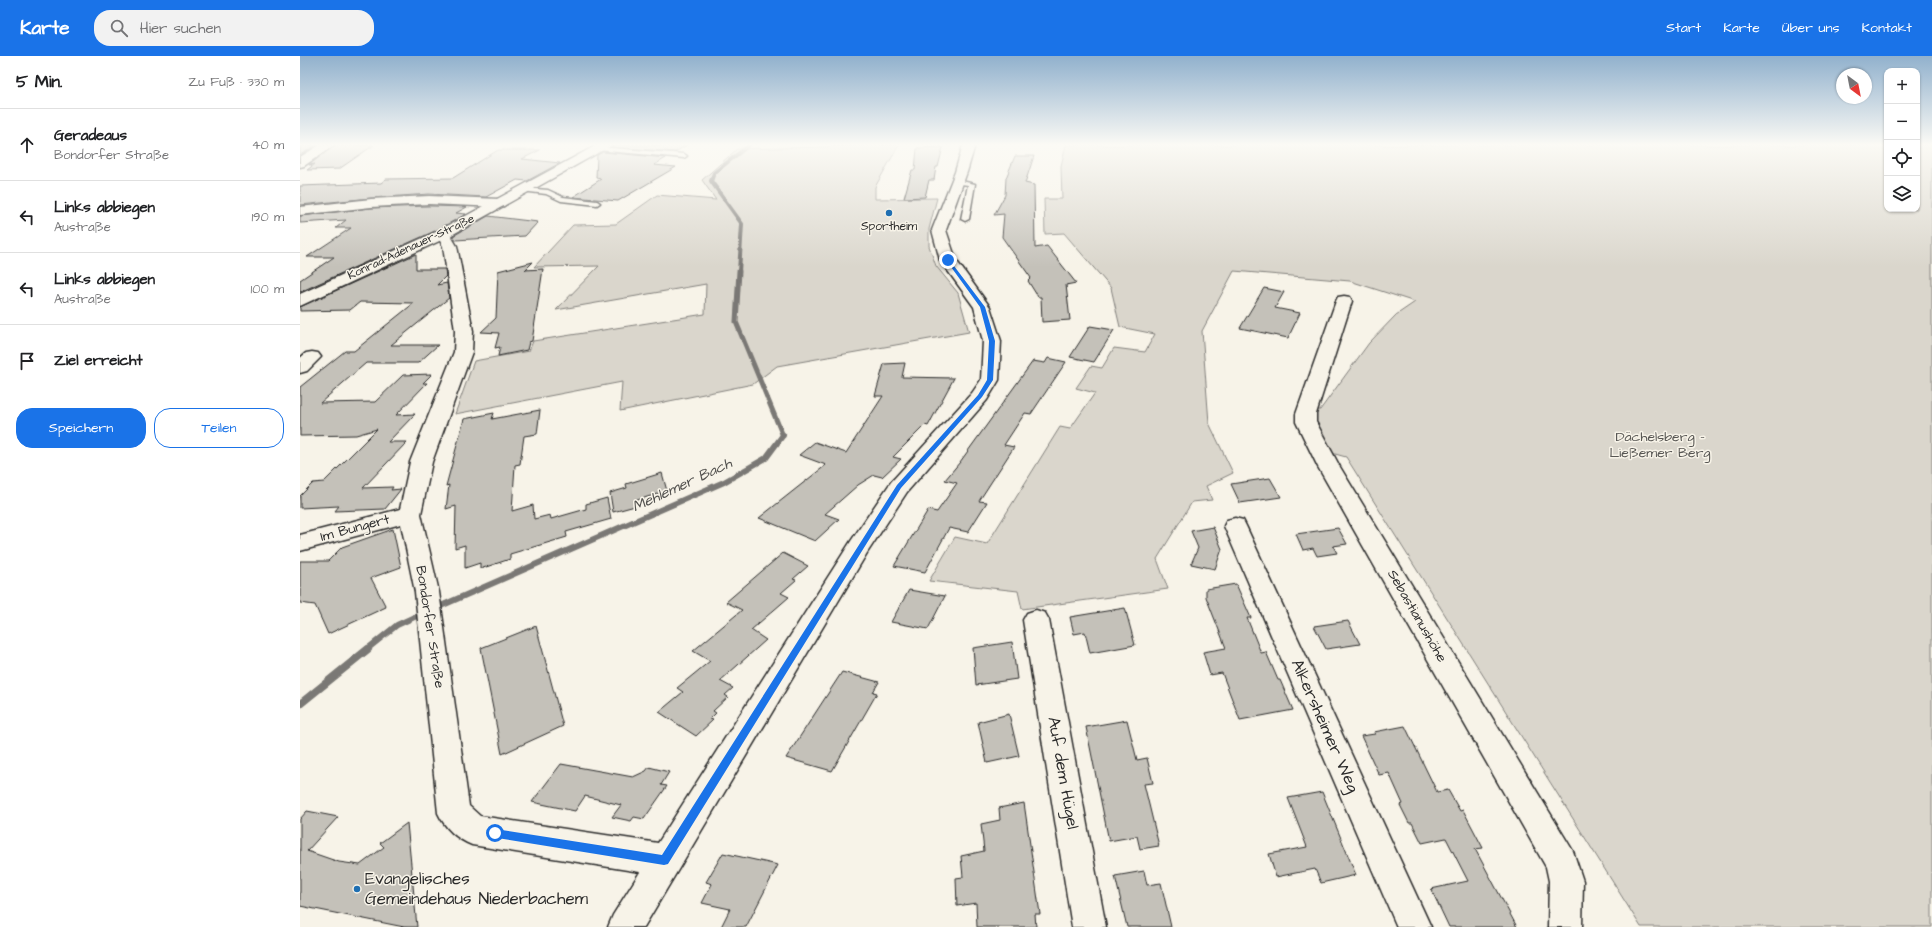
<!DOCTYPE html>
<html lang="de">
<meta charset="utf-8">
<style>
:root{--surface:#fff;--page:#f2f2f2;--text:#202124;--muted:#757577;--line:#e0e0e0;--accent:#1a73e8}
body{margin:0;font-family:"Architects Daughter",sans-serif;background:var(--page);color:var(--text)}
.controls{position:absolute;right:12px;top:12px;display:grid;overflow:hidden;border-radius:8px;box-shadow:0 1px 3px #0004}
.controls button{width:36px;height:36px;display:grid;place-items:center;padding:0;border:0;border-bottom:1px solid var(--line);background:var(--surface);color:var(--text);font:20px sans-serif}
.compass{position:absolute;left:1536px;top:12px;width:36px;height:36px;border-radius:50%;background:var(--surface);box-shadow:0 1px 3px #0004;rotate:148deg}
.stop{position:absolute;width:12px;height:12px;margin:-9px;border:3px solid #1a73e8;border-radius:50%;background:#fff}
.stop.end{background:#1a73e8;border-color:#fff;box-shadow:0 1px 4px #0008}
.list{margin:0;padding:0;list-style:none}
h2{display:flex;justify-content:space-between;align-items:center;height:52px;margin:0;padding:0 16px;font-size:17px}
h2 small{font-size:13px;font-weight:400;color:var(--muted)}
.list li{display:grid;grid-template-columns:26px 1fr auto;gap:12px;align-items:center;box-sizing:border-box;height:72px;padding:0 16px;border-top:1px solid var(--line)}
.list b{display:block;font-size:15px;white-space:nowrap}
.list p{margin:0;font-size:13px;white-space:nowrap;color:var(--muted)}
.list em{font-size:13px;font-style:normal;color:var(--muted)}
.actions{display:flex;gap:8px;padding:12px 16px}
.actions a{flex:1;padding:9px 0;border:1px solid var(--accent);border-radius:16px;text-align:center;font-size:14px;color:var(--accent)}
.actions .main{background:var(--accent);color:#fff}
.icon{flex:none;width:22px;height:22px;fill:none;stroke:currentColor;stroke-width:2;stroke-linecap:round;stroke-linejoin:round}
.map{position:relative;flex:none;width:1632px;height:871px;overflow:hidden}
header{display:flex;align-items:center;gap:24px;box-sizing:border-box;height:56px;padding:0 20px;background:var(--accent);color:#fff}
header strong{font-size:19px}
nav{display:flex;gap:22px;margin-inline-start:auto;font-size:14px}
.search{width:280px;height:36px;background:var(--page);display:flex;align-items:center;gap:10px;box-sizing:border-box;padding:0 14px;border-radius:16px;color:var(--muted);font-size:15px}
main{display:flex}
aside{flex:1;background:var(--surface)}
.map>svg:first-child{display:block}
.green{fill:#dad6cc;stroke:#82807c}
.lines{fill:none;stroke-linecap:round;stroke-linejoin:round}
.stream-far3{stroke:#7a7874;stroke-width:4}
.stream-far2{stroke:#7a7874;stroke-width:5}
.stream-far1{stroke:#7a7874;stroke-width:6}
.stream{stroke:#7a7874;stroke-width:8}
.building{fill:#c4c1b9;stroke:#2b2b2b}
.lane-casing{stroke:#2b2b2b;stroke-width:3}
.street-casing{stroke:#2b2b2b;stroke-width:3}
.secondary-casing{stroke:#2b2b2b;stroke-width:3}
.lane{fill:#f7f3e8;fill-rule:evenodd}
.street{fill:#f7f3e8;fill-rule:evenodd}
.secondary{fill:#f7f3e8;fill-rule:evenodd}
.route{fill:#1a73e8}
.poi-dot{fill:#1f6fb2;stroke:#f7f3e8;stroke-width:1.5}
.labels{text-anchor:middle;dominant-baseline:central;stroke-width:3;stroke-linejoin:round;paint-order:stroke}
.far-poi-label{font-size:12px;fill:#2b2b2b;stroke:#f7f3e8}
.far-street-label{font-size:12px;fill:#2b2b2b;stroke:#f7f3e8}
.park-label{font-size:14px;fill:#575653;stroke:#f7f3e8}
.street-label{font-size:14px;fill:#2b2b2b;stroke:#f7f3e8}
.water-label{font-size:15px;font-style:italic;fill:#53524f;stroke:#f7f3e8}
.near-street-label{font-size:17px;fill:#2b2b2b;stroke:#f7f3e8}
.near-poi-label{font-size:17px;fill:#2b2b2b;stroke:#f7f3e8;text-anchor:start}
</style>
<header>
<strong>Karte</strong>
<div class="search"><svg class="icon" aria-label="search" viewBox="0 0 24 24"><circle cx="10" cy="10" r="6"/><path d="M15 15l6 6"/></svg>Hier suchen</div>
<nav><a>Start</a><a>Karte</a><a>Über uns</a><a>Kontakt</a></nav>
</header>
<main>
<aside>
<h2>5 Min.<small>Zu Fuß · 330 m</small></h2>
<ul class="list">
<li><svg class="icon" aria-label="ahead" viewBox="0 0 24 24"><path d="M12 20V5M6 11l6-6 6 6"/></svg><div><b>Geradeaus</b><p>Bondorfer Straße</p></div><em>40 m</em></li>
<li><svg class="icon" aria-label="left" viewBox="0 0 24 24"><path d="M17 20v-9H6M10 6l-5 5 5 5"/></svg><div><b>Links abbiegen</b><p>Austraße</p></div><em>190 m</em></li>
<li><svg class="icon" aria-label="left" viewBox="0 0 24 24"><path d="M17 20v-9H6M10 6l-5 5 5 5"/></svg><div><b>Links abbiegen</b><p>Austraße</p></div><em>100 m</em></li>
<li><svg class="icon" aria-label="arrive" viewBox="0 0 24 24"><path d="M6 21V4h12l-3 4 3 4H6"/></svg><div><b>Ziel erreicht</b></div></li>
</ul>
<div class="actions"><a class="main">Speichern</a><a>Teilen</a></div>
</aside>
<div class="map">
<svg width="1632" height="871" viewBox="0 0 1632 871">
<rect width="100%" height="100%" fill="#f7f3e8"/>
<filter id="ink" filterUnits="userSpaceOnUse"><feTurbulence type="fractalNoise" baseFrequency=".025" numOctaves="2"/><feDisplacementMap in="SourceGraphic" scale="8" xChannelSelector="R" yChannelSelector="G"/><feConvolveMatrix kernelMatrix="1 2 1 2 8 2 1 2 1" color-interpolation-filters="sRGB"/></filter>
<g filter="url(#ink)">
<path class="green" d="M599,89l-24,42v12l62,-1 -8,31v17l7,20 22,27 11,39 -192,34 -24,18 -133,27 2,-29 -167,32 19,-53 55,-10 4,-10 172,-27 1,-30 -150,26 43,-44 -65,1 39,-42 43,-1 41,-29 59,5 -14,-20 35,-31z
M766,89h821v64h30v-64h15v782h-291l-295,-470 -18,-5 -15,-31 1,-11h6l49,-67 27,-28 19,-13 -65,-21 -116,-10 -32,60 7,92 24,50 -27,13 6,14 -20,2 -35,57 11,30 -146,20 -4,-18 -89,-10 26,-44 32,7 73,-117 10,2 25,-36 -19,-5 15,-22 11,2 12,-20 31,4 10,-18 -35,-7 -9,-39 -47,-55 -19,1 -1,-35h18l-1,-33z"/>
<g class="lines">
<path class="stream-far3" d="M439,216l3,-48 -31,-43 3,-8 35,-28"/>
<path class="stream-far2" d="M439,215l-3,51 47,114"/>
<path class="stream-far1" d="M134,553l290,-127 42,-24 17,-23
M66,594l31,-25 26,-12"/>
<path class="stream" d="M0,648l68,-55"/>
</g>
<path class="building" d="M0,89h17l-17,10z
M35,89h39l-35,24 -32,1 8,-6 -6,1z
M313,89h74l-12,7 -63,-5z
M643,91l-5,20h-2l-2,13h-5l-4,17 -21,1 8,-28h3l2,-22z
M198,94h42l-18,9 38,4 -33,18 -10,-1 -31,17 -57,-3 -58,4 -71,7v-19l81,-3 5,-4 67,-1z
M303,96l63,6 -12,7 22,2 -58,34 -45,-4 28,-18 -5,-1 1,-23z
M715,100h19l-9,27 9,2 1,63 12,-2 29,37 -10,2 4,35 -28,2 -1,-25h-3l-10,-16 3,-3 -29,-41 2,-23 -10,1 11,-20 1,-17z
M129,150l38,1 -11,6 10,1 -29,16 -137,62v-12l34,-23h-27l44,-29h-15l10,-8 -46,3v-7l71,-8z
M188,160l50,6 -13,14 -70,4 -2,-4z
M116,198v15h29l1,7 -9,9 10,-2 2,15 -58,47h47l-20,18h-52l-46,40 55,-1 28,-27 29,-1 -9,9h4l-31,32 19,-1 -27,28h19l-44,46 30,-1 -2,3 10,-1 -16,20 -50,2 4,-5 -39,2v-12l13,-13 11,-1 53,-53 -21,6 -56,1v-49l45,-36h9l60,-48 -54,-1 -10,8 -50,1v-4z
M233,206l-8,8 18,-1 -11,72 -3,1 -2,8 -29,6 2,-9 -5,1 4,-15 -18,-1 15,-14 2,-47z
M964,232l20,4 -9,16 25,5 -12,25 -48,-10z
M790,270l24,4 -20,32 -24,-5z
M748,302l18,4 -35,52 -6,-1 -21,32 10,2 -35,54 8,1 -19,30 -19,-4 -24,44 -31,-6 34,-56 9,2 20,-29 -12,-3 15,-18 73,-101 12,2z
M605,307l-3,14 52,1 -26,48 -3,-1 -32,32 8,2 -19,18 -8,-2 -16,10 -33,29 14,5 -24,22 -56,-23 67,-53 -27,-10 16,-13 31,11 37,-57h-8l9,-32z
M240,354l-3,24 -13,2 -4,28 -5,1 -3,46 21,-6 1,14 16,-4 1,4 35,-10v-5l21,-6 4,21 -45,13 1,5 -57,17v5l-30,10v-6l-15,5v-23l-10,3 1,-42 -10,3 3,-24 -3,1 18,-67 30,-6 -2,6z
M362,417l5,18 -33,10 1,5 -22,6 -3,-19 17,-5 -1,-4z
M970,422l11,19 -41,6 -9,-19z
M913,471l9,22 -7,20 -24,-5 7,-16 -7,-17z
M1038,472l9,16 -14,2 4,7 -20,3 -4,-8 -10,2 -7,-16z
M93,473l8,38 -30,11 15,29 -58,27 -13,-29 -15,-2v-42h28l14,-14z
M483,497l25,13 -15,13 3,1 -15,13 8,4 -38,33 15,10 -46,41 13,7 -8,7 3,2 -15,14 3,2 -6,6 3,1 -17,16 -37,-24 24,-20 -6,-4 33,-27 -17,-10 49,-41 -16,-8z
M936,528l15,34h-4l14,35 5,-1 12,28h2l13,30 -53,10 -18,-47 -12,2 -7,-23 23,-4 -20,-51v-8z
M609,534l36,6 -17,33 -37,-7z
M825,552l10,37 -45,8 -5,-21 -11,2 -4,-17z
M1048,565l12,23 -34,5 -12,-23z
M236,570l27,100 -61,28 -21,-106z
M712,586l5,37 -41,6 -3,-37z
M542,616l37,10 -6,10 4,1 -45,78 -46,-13z
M709,658l10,42 -32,7 -9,-41z
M827,664l10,40 10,-2 6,25 -9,1 15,62 -19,3 -3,-13 -28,5 -23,-114z
M1105,670l32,66 11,-2 12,21 3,-1 20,38 -8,1 42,78h-68l-18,-38 37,-8 -22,-43 -24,5 -10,-20h-3l-9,-18 3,-1 -14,-31 -10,2 -18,-39 14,-2 -1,-2z
M261,708l72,13 13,-6 3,-4 20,5 -8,13 6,1 -23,33 -10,-2 -3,4 -19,-4 9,-12 -36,-9 -10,15 -43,-9z
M1022,736l34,83 -35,8 -6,-14 -39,8 -7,-23 38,-7 -19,-49z
M724,747l16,111h-5l1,13h-59l-1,-24 -19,3 -1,-28 7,-1 -2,-21 23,-5 -3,-27 19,-4 -1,-12z
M7,755l31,6 -31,34 32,11 21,3 24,-18 -4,-4 27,-20 10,104h-13l-104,-21v-87z
M423,797l55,12 -32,62h-25l9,-18 -28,-6 10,-19 -6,-2z
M844,815l3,14 14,-2 10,44h-44l-12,-51z"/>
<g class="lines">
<g class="lane-casing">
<path id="lane" d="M299,91l85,7 3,2 -3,2 -87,-8v-2z
M657,124l18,4 -6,35 -4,2 -4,-2 7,-34 -13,-2v-2z
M224,132l24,2 15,7 34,4 3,2 -3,2 -36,-4 -15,-7 -24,-3v-2z"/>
</g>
<g class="street-casing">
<path id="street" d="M20,89h14l-30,21 -4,1v-10z
M663,89h12l-8,27 -21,58 10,30 34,47 11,34 -2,39 -12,20 -80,92 -40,61 -223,374h-36l5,-12 27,-43 -168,-27c-15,-6 -27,-17 -34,-32l-23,-221 -14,-68 -101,27v-16l100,-26 10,-47 44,-110 1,-21 -12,-85 -7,-12 2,-3h10l9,15 16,85 -1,21 -40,110 -11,52 18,78 30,214 11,10 178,27 193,-302 40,-59 81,-89 9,-13 2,-39 -9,-34 -34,-47 -8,-30 23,-58z
M129,140l70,3 5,1 2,3 -2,3 -5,1 -70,-3 -58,3 -71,8v-8l71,-8z
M1044,240l6,1 2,4 -36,113v8l24,45 233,384 10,30 -1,46h-34l1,-46 -3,-14 -228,-400 -22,-45v-8l40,-113 2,-4z
M12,296l6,1 3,4 -14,14 -7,2v-15l6,-5z
M935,462l8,2 3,6 185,401h-34l-173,-401 3,-6z
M736,554l9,3 4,7 57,307h-34l-49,-307 4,-7z"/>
</g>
<g class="secondary-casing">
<path id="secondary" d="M297,89h15l-164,92 -148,69v-12l138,-63z"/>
</g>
<use href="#lane" class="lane"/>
<use href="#street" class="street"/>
<use href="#secondary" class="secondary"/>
</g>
</g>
<linearGradient id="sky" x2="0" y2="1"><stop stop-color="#91b1cd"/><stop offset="0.42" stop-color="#fbfaf5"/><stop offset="1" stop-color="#fbfaf5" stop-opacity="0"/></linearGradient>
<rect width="1632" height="211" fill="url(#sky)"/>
<path class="route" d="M648,202l37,49 10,34 -2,39 -11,17 -81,91 -233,376 -4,1 -173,-28v-7l4,-1 167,26 235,-370 81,-90 9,-15 2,-39 -9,-34 -34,-47z"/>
<g class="poi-dot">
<circle cx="589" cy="157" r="4"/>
<circle cx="57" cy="833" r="4"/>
</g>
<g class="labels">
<g class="far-poi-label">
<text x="589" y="170">Sportheim</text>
</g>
<g class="far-street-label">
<text transform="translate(111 191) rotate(-25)">Konrad-Adenauer-Straße</text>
</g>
<g class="park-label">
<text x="1360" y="381">Dächelsberg -<tspan x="1360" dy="16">Ließemer Berg</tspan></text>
</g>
<g class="street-label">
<text transform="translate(55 472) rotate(-15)">Im Bungert</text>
<text transform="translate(1117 560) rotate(60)">Sebastianushöhe</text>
<text transform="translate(130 571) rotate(81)">Bondorfer Straße</text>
</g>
<g class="water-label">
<text transform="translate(382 429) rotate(-25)">Mehlemer Bach</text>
</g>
<g class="near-street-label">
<text transform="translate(1025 670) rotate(66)">Alkersheimer Weg</text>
<text transform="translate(763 717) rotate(80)">Auf dem Hügel</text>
</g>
<g class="near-poi-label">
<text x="65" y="823">Evangelisches<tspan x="65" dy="20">Gemeindehaus Niederbachem</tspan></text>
</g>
</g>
</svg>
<div class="controls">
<button>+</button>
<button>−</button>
<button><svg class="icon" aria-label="locate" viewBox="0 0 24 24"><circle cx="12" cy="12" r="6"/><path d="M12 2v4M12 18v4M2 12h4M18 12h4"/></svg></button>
<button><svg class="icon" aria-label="layers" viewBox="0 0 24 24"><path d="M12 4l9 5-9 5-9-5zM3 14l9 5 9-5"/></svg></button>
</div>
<svg class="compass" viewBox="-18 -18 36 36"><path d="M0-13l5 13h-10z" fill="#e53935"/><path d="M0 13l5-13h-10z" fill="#757577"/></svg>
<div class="stop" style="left:195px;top:777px"></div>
<div class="stop end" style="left:648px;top:204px"></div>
</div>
</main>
